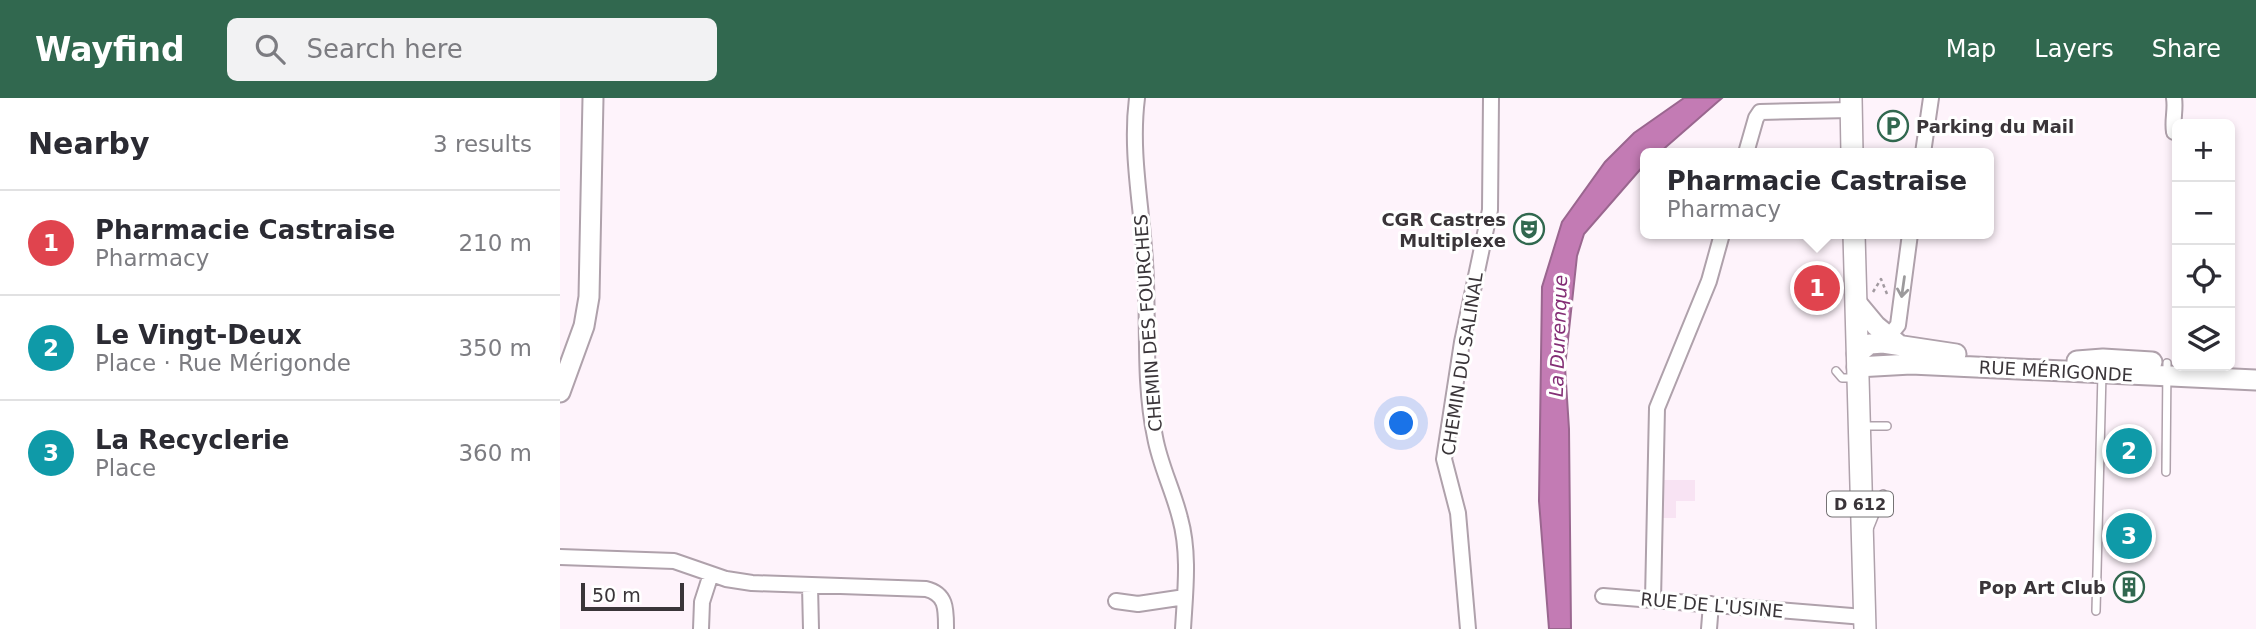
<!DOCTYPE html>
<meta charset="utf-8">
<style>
:root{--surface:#fff;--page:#f2f2f3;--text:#2b2b33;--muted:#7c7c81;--line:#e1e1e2;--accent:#31684f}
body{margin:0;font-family:"DejaVu Sans",sans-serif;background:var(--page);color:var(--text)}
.controls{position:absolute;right:21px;top:21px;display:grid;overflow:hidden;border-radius:10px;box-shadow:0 4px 10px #0003}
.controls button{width:63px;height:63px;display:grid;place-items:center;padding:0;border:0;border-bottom:2px solid var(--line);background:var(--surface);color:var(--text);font:35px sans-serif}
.scale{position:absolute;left:21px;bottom:18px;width:103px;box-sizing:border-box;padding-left:7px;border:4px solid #3a3539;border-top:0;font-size:19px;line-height:24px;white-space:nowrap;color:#3a3539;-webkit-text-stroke:5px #fff;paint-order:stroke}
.you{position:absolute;left:842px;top:326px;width:24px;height:24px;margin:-18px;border:5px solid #fff;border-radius:50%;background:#1a73e8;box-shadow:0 0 0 10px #1a73e833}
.badge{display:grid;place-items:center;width:46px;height:46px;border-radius:50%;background:var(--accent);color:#fff;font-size:23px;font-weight:700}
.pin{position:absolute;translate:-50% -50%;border:4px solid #fff;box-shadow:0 2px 7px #0006}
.popup{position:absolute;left:1080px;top:50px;width:354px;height:91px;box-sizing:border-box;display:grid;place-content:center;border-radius:10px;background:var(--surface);filter:drop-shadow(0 2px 5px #0005);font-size:23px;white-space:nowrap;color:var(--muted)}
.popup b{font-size:26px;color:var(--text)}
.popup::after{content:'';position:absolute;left:50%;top:100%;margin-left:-14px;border:14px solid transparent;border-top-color:var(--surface)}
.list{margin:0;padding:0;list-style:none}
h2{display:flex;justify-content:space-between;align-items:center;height:91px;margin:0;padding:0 28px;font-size:30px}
h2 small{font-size:23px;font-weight:400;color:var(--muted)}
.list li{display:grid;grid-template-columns:46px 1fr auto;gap:21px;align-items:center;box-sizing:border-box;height:105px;padding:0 28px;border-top:2px solid var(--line)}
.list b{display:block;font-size:26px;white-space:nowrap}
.list p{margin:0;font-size:23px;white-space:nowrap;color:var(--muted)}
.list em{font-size:23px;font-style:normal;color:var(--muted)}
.icon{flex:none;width:38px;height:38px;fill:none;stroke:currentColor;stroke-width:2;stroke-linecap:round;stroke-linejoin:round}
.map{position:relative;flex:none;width:1696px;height:531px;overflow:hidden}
header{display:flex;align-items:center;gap:42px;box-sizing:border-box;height:98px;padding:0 35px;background:var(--accent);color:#fff}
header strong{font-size:33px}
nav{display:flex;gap:38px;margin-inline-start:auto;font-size:24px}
.search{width:490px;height:63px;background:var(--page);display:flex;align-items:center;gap:18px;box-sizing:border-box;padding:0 24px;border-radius:10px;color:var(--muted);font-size:26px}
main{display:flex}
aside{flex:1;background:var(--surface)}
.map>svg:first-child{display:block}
.built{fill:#f8e3f3}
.water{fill:#c37bb4;stroke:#9a668f;stroke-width:2}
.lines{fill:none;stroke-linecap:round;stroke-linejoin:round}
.lane-casing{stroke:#afa1ab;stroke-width:10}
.street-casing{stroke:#afa1ab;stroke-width:18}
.secondary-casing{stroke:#afa1ab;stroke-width:23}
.primary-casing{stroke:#afa1ab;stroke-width:24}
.path{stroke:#a29aa0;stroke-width:2.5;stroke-dasharray:3.5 3.5;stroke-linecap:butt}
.lane{stroke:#fff;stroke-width:7}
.street{stroke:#fff;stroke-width:14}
.secondary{stroke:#fff;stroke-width:19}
.primary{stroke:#fff;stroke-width:21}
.oneway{stroke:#9c9a9c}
.labels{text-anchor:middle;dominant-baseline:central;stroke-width:6;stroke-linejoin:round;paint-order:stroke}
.shield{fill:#fff;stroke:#757274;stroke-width:2}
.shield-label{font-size:16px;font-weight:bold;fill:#3a3539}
.poi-label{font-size:18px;font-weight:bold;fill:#3a3539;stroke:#fff;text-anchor:end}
.street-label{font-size:18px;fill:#3a3539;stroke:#fff}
.water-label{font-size:19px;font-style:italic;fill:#842f76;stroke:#fff}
</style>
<header>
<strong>Wayfind</strong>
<div class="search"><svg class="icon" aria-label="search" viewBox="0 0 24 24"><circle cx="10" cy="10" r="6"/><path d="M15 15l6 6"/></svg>Search here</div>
<nav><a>Map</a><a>Layers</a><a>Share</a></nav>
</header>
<main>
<aside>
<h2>Nearby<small>3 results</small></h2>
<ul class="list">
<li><span class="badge" style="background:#e0444e">1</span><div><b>Pharmacie Castraise</b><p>Pharmacy</p></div><em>210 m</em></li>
<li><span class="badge" style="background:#0f9aa8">2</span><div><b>Le Vingt-Deux</b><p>Place · Rue Mérigonde</p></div><em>350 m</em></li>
<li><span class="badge" style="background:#0f9aa8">3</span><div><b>La Recyclerie</b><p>Place</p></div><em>360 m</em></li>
</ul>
</aside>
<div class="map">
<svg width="1696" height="531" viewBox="0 0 1696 531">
<rect width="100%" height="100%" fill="#fef3fb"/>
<path class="built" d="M1103,382h32v21h-19v17h-13z"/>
<path class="water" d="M1124,0h38l-63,55h-13l-1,11 -61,70 -7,22 -12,111 4,62 2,200h-22l-10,-128 3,-214 20,-65 43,-60 29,-29z"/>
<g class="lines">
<g class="lane-casing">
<path id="lane" d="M1276,273l6,7h14
M1300,328h27
M1606,374l1,-109
M1309,431l14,-35
M1536,513l6,-238"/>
</g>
<g class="street-casing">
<path id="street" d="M577,0c-7,55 5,109 8,164 4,58 -2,118 10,175 5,28 18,53 25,81 10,36 5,75 3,111
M1614,34c-2,-12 2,-22 0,-34
M1186,55l10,-35 4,-6 91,-2
M1363,55l8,-55
M1324,244l14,-17 12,-91
M0,459l114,4 52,18 26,4 174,6c21,5 20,21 20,40
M250,488l1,43
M1043,498l261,21
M1093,502l4,-192 52,-127 13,-47
M556,503l22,3 47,-7
M141,531l1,-27 9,-28
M908,531l-10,-116 -14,-54 18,-117 28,-132 1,-112
M1149,531l2,-25"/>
</g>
<g class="secondary-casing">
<path id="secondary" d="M1296,204l20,24 22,18
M1297,256l13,-10 13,-1 73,11
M1517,263l26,-2 49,3
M1297,269l54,-3 345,16
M0,294l24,-66 5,-29 4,-199"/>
</g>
<g class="primary-casing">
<path id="primary" d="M1291,0l1,55
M1294,136l11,395"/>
</g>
<path class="path" d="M1313,194l8,-13 6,15"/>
<use href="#lane" class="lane"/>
<use href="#street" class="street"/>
<use href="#secondary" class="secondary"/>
<use href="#primary" class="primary"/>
</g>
<defs><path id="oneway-shaft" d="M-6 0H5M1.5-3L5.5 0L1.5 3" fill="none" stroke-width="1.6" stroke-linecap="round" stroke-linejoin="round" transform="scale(1.75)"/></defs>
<use class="oneway" href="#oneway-shaft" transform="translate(1343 189) rotate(98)"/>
<defs>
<g id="parking-ring" transform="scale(1.575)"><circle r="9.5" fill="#fff" stroke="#31684f" stroke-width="1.5"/><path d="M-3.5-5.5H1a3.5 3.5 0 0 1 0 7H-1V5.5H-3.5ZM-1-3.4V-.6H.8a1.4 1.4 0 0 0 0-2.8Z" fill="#31684f"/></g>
<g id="theatre-ring" transform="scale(1.575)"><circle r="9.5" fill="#fff" stroke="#31684f" stroke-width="1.5"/><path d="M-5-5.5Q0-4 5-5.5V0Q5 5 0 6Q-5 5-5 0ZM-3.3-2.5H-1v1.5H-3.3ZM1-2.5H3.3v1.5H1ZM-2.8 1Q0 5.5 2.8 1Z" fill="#31684f"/></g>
<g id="building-ring" transform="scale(1.575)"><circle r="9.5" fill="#fff" stroke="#31684f" stroke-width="1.5"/><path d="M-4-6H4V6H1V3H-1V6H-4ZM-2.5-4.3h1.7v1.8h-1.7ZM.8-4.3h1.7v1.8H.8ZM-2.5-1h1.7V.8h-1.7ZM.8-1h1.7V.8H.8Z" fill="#31684f"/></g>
</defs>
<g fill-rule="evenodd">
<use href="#parking-ring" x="1333" y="28"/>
<use href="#theatre-ring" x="969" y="131"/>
<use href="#building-ring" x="1569" y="489"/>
</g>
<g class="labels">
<rect class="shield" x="1267" y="393.5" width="66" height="25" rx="5"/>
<g class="shield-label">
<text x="1300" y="406">D 612</text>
</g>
<g class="poi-label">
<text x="1356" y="28" text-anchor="start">Parking du Mail</text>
<text x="946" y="121">CGR Castres<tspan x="946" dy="21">Multiplexe</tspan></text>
<text x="1546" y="489">Pop Art Club</text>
</g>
<g class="street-label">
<text transform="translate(588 225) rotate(-94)">CHEMIN DES FOURCHES</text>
<text transform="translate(902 266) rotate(-81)">CHEMIN DU SALINAL</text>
<text transform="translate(1496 273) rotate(3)">RUE MÉRIGONDE</text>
<text transform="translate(1152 507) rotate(5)">RUE DE L'USINE</text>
</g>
<g class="water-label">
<text transform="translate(998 238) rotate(-88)">La Durenque</text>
</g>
</g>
</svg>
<div class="controls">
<button>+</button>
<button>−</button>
<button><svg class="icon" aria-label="locate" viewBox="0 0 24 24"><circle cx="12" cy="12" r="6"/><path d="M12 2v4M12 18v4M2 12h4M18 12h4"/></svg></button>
<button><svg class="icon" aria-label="layers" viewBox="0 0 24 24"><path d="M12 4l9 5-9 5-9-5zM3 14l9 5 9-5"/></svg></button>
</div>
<div class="scale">50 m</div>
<div class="you"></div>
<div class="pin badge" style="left:1257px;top:190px;background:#e0444e">1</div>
<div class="popup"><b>Pharmacie Castraise</b>Pharmacy</div>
<div class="pin badge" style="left:1569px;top:353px;background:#0f9aa8">2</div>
<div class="pin badge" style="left:1569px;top:438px;background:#0f9aa8">3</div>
</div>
</main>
